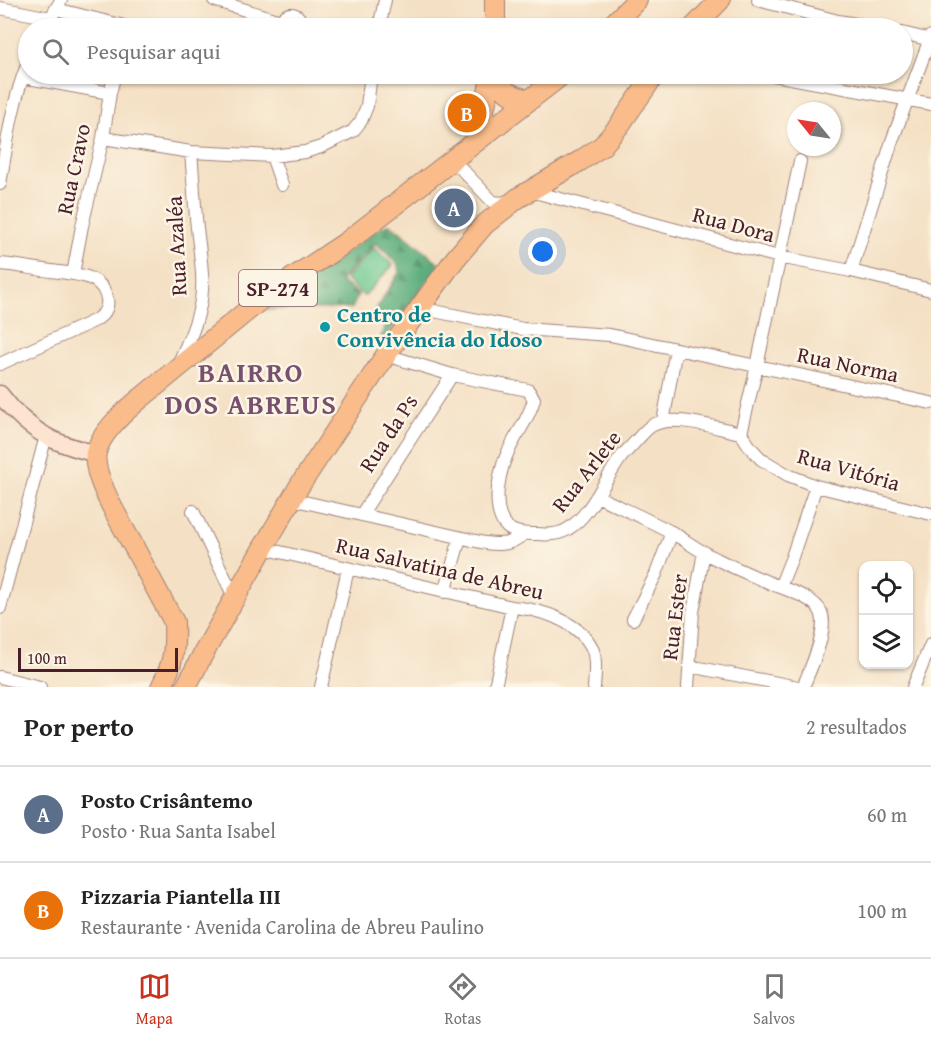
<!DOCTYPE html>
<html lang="pt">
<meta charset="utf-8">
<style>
:root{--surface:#fff;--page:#f2f2f2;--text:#222;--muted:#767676;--line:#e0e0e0;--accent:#c8321e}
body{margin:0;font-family:"Gentium Book Plus",serif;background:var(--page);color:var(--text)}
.controls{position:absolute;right:18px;bottom:18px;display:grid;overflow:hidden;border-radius:12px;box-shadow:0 2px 4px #0004}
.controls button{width:54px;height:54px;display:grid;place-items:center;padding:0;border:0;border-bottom:2px solid var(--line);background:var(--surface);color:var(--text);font:30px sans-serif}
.compass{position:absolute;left:787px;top:102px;width:54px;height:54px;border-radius:50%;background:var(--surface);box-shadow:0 2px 4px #0004;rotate:300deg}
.scale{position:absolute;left:18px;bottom:15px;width:160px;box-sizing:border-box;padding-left:6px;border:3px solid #4a1f2b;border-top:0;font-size:16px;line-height:21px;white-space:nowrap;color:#4a1f2b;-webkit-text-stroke:4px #fcf5e5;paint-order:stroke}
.you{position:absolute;left:543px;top:252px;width:21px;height:21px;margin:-15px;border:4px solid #fff;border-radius:50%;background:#1a73e8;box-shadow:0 0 0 9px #1a73e833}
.badge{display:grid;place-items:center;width:39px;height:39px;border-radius:50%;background:var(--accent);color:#fff;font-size:20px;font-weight:700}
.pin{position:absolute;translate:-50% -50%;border:3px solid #fff;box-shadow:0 2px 6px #0006}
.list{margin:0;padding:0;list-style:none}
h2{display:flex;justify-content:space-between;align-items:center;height:78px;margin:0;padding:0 24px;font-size:26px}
h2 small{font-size:20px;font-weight:400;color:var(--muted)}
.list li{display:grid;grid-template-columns:39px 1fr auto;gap:18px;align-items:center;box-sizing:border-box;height:96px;padding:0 24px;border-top:2px solid var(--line)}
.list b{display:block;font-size:22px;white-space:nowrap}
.list p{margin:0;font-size:20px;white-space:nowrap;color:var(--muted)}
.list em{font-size:20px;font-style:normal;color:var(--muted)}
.icon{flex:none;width:33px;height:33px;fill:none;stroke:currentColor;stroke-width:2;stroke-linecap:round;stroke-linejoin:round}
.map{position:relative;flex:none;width:931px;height:687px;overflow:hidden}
.search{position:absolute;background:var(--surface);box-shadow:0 2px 4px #0004;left:18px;right:18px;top:18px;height:66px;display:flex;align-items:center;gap:15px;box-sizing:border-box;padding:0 21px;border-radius:33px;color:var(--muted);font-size:22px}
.sheet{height:270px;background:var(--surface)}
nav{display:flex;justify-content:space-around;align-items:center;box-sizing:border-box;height:84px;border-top:2px solid var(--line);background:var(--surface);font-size:16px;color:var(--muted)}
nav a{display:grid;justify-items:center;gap:3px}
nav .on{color:var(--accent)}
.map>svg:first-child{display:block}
.green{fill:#70ca92;stroke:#5d745e;stroke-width:1.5}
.forest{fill:url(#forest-firs);stroke:#536654;stroke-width:1.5}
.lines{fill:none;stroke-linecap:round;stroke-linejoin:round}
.street-casing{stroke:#9f8078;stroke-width:14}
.secondary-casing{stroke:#9f8078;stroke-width:19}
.primary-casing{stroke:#9f8078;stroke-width:22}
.street{stroke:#fff;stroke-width:12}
.secondary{stroke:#fde4d0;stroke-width:16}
.primary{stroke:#f9bc8a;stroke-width:20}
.culture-dot{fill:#0f9aa8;stroke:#fcf5e5;stroke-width:2}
.labels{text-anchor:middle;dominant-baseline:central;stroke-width:5;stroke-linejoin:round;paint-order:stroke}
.shield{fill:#fcf5e5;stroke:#7f5f63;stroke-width:1.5}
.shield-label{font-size:21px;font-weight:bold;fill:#4a1f2b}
.street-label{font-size:22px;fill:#4a1f2b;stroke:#fcf5e5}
.culture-label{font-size:22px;font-weight:bold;fill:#0d838f;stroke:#fcf5e5;text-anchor:start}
.district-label{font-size:28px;font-weight:bold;letter-spacing:1.5px;fill:#76506e;stroke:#fcf5e5}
</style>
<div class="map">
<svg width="931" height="687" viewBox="0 0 931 687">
<defs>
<pattern id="forest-firs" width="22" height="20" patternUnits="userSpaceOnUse" patternTransform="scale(1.5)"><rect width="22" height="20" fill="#5cae7c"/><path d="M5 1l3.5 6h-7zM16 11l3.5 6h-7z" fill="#4e8d66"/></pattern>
</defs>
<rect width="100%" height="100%" fill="#fcf5e5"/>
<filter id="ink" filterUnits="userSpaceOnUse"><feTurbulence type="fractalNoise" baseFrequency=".0167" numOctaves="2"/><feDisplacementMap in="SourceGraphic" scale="12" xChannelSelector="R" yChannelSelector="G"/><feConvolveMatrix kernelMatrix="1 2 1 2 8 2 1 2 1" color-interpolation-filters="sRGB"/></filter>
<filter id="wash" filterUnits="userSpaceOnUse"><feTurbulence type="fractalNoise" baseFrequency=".008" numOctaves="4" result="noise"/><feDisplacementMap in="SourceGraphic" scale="24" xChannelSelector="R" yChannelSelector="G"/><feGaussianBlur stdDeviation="1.35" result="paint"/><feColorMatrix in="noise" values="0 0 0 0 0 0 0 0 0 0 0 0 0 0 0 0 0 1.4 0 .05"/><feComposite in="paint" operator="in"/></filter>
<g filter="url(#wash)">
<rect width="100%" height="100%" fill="#f4e0c4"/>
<path class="green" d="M374,248l19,17 -29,31 -19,-17z"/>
<path class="forest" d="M390,224l50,40 -62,83 9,-28 -13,-6 25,-40 -1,-9 -22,-21 -36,38 18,13 -6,14 -84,2 112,-82z"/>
</g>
<g filter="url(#ink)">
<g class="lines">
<g class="street-casing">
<path id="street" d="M214,0l66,21
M758,0l80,21 41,7
M0,8l50,10
M56,9l76,19
M279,27c3,-18 23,-17 23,1
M45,28l16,-28
M379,28l6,-28
M902,33l29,7
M769,74l162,30
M23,77l87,16
M103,138l88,14 81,4 33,-4 16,-5 32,-16 8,-10 6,-15 4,-32
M272,156l10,29
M453,160l40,42 9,1 9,-3
M0,184c7,-40 12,-83 28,-121
M529,192l9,1 241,64 72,14 80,19
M0,264c17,1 34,5 51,7 13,2 28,2 41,8 12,6 21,23 11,35 -2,2 -5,4 -7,6l-96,44
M851,271l41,-130 39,-105
M73,274l9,-48 21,-88 7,-45 5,-19
M419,308l104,21 87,6 321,68
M386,355l66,20 76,15 6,9c-4,17 -14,30 -22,45 -7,12 -12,29 -14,44 -1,11 -1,30 9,39 8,7 19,7 30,7 11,1 22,1 31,-5 24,-15 37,-51 54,-73 4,-5 9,-9 13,-14 5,-5 10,-12 16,-16 23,-13 65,2 90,7l9,14 11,12 27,16 28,11 115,28
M179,362c8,-17 16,-34 20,-52 8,-30 -1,-63 -3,-93 -2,-21 -3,-43 -5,-65
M663,422l13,-73
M741,433l16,-67 43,-205
M597,496c24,12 50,23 74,36 11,6 21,14 32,20 21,12 44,21 67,31 14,6 44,14 51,29 8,17 -11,58 -18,75
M291,499l194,44c17,2 25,2 39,-9
M193,511l42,88
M361,515l91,-140
M263,548l249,59c9,1 19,2 28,5 20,5 49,20 54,42 2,10 1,23 0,33
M780,587l12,-30 24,-71
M445,592l15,-54
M0,608l46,-172
M633,619l23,-45 16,-42
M689,666l109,21
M0,677l40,10
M321,687l27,-118
M495,687l17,-80
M688,687l5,-75 11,-60
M913,687l18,-43"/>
</g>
<g class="secondary-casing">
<path id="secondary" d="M0,394c12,16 28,32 46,42 15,9 33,13 50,18"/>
</g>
<g class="primary-casing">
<path id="primary" d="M495,28v-28
M609,28l28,-28
M693,28l27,-28
M496,74c9,21 11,19 32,26
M477,141l15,-67
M161,687c13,-24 14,-38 13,-65 -13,-24 -26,-48 -39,-73 -11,-21 -44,-73 -39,-96 4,-19 25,-38 39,-50l129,-106 84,-56 215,-167
M186,687l16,-31 61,-108 37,-63 86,-130 69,-96 29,-34 34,-27 62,-37 22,-15 17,-20 36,-52"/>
</g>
<use href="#street" class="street"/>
<use href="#secondary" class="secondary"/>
<use href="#primary" class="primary"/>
</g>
</g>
<circle class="culture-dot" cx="325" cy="327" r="6"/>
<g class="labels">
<rect class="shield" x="239" y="270" width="78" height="36" rx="4.5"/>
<g class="shield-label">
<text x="278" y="288">SP-274</text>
</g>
<g class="street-label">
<text transform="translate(73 169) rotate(-78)">Rua Cravo</text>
<text transform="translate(734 224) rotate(15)">Rua Dora</text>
<text transform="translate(176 246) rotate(-93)">Rua Azaléa</text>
<text transform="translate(848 364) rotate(12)">Rua Norma</text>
<text transform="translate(388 433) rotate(-57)">Rua da Ps</text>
<text transform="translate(849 469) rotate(16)">Rua Vitória</text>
<text transform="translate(586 471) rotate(-52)">Rua Arlete</text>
<text transform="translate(440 568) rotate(13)">Rua Salvatina de Abreu</text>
<text transform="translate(674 617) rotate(-83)">Rua Ester</text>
</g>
<g class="culture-label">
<text x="337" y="314">Centro de<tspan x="337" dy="25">Convivência do Idoso</tspan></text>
</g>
<g class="district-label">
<text x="251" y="371">BAIRRO<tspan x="251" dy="32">DOS ABREUS</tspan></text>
</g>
</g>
</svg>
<div class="controls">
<button><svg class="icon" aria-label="locate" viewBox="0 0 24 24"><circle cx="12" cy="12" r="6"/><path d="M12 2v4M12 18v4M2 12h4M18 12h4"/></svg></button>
<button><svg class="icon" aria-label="layers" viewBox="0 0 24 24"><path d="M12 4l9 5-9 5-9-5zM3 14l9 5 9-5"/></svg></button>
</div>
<svg class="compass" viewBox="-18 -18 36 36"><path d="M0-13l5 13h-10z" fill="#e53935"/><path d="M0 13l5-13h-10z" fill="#767676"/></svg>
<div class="scale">100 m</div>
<div class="you"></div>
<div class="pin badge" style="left:454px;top:208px;background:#5c6f8a">A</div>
<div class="pin badge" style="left:467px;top:113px;background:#e8710a">B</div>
<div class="search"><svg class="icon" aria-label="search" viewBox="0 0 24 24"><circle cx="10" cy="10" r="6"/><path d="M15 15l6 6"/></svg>Pesquisar aqui</div>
</div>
<section class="sheet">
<h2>Por perto<small>2 resultados</small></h2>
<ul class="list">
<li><span class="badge" style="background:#5c6f8a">A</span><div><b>Posto Crisântemo</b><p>Posto · Rua Santa Isabel</p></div><em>60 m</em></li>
<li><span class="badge" style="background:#e8710a">B</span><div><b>Pizzaria Piantella III</b><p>Restaurante · Avenida Carolina de Abreu Paulino</p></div><em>100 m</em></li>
</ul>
</section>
<nav>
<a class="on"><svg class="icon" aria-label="map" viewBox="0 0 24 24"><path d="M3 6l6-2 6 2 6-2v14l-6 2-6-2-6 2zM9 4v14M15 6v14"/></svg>Mapa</a>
<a><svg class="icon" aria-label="directions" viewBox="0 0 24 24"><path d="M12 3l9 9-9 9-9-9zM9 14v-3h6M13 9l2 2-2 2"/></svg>Rotas</a>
<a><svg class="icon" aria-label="saved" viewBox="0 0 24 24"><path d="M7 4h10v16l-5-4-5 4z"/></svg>Salvos</a>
</nav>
